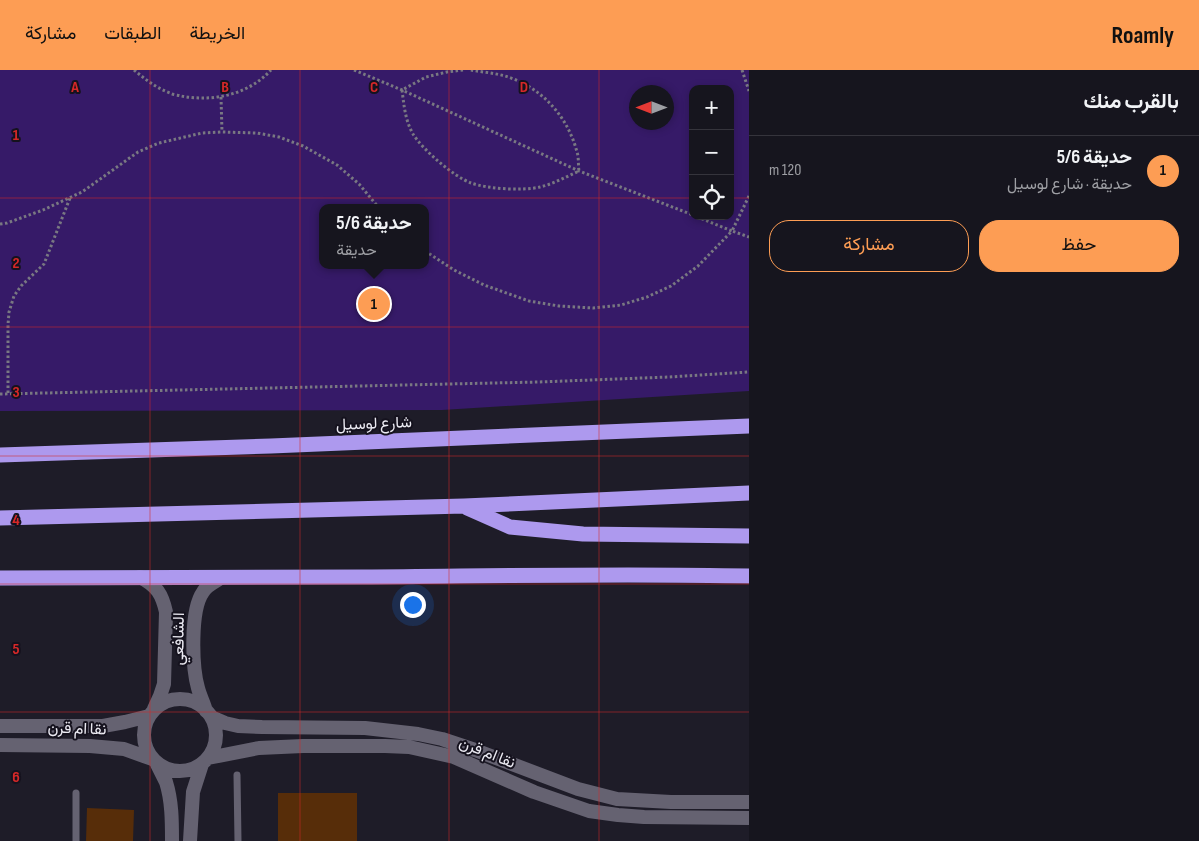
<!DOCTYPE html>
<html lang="ar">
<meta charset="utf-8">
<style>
:root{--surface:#16151e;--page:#1f1e27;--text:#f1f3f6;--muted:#9e9fa4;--line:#35343c;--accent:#fd9d54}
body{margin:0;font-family:"Sofia Sans Condensed",Vazirmatn,sans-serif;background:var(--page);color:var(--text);direction:rtl}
.controls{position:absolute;right:15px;top:15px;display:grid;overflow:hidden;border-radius:10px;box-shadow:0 2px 8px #0003}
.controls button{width:45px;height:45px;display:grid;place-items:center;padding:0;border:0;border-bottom:1px solid var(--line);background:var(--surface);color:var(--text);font:25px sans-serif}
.compass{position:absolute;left:629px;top:15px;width:45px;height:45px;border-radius:50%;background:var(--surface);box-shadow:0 2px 8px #0003;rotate:270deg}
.you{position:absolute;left:412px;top:534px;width:18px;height:18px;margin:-12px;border:4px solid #fff;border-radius:50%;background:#1a73e8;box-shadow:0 0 0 8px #1a73e833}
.badge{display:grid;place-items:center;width:32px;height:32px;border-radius:50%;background:var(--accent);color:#111;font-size:16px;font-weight:700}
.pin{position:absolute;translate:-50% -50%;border:2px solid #fff;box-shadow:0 1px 5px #0006}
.popup{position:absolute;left:319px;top:134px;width:110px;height:65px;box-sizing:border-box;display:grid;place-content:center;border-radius:10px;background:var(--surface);filter:drop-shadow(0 1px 4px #0005);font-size:16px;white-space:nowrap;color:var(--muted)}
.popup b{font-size:19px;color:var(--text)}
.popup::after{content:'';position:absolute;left:50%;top:100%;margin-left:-10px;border:10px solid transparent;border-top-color:var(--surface)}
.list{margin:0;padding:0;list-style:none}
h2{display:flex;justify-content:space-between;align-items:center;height:65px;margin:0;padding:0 20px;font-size:21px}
h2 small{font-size:16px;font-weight:400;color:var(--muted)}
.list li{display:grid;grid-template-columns:32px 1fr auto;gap:15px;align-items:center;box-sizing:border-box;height:70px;padding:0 20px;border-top:1px solid var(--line)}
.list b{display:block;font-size:19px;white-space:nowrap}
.list p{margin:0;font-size:16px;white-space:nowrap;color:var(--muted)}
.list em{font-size:16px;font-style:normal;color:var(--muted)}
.actions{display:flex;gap:10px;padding:15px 20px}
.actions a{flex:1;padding:11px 0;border:1px solid var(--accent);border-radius:20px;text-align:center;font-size:18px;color:var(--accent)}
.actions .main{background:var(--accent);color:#111}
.icon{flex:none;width:28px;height:28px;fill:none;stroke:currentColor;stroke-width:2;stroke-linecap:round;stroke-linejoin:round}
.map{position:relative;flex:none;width:749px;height:771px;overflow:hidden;direction:ltr}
header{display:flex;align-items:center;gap:30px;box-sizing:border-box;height:70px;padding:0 25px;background:var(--accent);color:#111}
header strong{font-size:24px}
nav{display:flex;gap:28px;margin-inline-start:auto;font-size:18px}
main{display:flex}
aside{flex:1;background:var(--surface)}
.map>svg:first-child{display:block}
.green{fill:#361a68;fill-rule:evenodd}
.building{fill:#572d09}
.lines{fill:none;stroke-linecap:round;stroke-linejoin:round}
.path{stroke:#797882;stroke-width:3;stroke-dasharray:2.5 2.5;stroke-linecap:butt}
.lane{stroke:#656271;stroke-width:7}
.street{stroke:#656271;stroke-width:14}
.highway{stroke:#ad99ee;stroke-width:15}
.grid{fill:none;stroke:#d62828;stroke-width:1;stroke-opacity:0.55}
.labels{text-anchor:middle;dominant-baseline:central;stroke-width:4;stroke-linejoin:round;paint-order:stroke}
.street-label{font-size:16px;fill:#ebeaf2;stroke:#15121e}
.grid-label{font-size:16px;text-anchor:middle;font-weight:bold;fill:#d62828;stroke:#15121e;stroke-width:4;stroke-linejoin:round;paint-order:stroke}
</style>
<header>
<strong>Roamly</strong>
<nav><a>الخريطة</a><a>الطبقات</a><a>مشاركة</a></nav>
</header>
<main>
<aside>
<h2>بالقرب منك<small></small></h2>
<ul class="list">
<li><span class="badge">1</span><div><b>حديقة 5/6</b><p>حديقة · شارع لوسيل</p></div><em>120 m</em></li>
</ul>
<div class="actions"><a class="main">حفظ</a><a>مشاركة</a></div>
</aside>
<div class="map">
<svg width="749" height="771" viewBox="0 0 749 771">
<rect width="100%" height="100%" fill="#1e1c28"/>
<path class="green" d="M0,0h749v321l-307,19 -442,1zM693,19h37v127h-37zM636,22h30v30h-30zM323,138h102v57h-102z"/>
<path class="building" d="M278,723h79v48h-79z
M87,738l47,2 -1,31h-47z"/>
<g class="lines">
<path class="path" d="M134,0c11,9 22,18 36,23 3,2 8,2 11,3 32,6 67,-1 90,-26
M354,0l48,20 177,81 114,44
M463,0l-16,2 -21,5 -24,13c2,15 3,30 11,44 10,16 40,42 58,49 17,6 51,8 69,4 13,-3 26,-10 39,-16 -1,-6 0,-13 -2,-19 -9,-35 -35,-64 -69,-75 -12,-4 -26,-5 -38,-7
M742,0l7,21
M221,27l1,35
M749,126l-17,35 17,6
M0,154l7,-1 36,-13 39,-18 56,-40 21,-9 43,-10 20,-1 35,1 22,4 24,9 34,19 22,19 20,24
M425,181l29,19 30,15 45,16 30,5 34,2 28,-3 26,-8 24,-11 27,-20 34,-35 -37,-15
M8,323v-68l1,-13 5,-16 7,-10 23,-22 26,-66
M0,324l539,-12 130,-5 80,-5"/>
<path class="lane" d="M237,705l1,66
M76,723v48"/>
<path class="street" d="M140,507c17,9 22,17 26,35l-2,72 -4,12 -6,13
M144 665a36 36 0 1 1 72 0a36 36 0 1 1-72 0Z
M206,641c-2,-8 -6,-15 -8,-23 -6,-21 -8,-78 5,-96 4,-7 12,-10 18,-14
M211,647l14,6 13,3 24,1 103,1 53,6 24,5 33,11 103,39 39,10 54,3h78
M0,656h103l22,-4 24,-6
M0,675l90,1 34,3 28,10
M208,688l51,-10 44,-2h82l24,1 45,10 80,35 55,19 29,4 26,2 105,1
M157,694c3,6 6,12 9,18 6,19 6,39 6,59
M190,771l3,-49 9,-28"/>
<path class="highway" d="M0,385l271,-9 478,-20
M467,438l43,19 73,7 166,2
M0,448l464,-12 285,-13
M0,508c121,-1 242,0 363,-1 129,-1 257,-4 386,-1"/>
</g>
<path class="grid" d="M150,0v771M300,0v771M449,0v771M599,0v771M0,128h693M730,128h19M0,257h749M0,386h749M0,514h749M0,642h749"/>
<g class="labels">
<g class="street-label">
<text transform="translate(374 354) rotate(-2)">شارع لوسيل</text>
<text transform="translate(179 569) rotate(-89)">الشافعي</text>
<text transform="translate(77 659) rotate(2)">نقا ام قرن</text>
<text transform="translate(487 683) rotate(22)">نقا ام قرن</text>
</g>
</g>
<g class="grid-label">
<text x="75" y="22">A</text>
<text x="225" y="22">B</text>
<text x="374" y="22">C</text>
<text x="524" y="22">D</text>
<text x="16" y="70">1</text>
<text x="16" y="198">2</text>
<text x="16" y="327">3</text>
<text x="16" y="455">4</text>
<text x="16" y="584">5</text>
<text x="16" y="712">6</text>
</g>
</svg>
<div class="controls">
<button>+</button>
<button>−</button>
<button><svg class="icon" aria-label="locate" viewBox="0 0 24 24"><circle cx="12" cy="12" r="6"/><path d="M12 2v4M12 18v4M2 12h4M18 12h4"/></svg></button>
</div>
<svg class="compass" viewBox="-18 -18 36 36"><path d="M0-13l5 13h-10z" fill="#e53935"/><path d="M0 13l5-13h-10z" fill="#9e9fa4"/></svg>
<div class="you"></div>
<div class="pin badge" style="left:374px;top:234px">1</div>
<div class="popup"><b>حديقة 5/6</b>حديقة</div>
</div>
</main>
